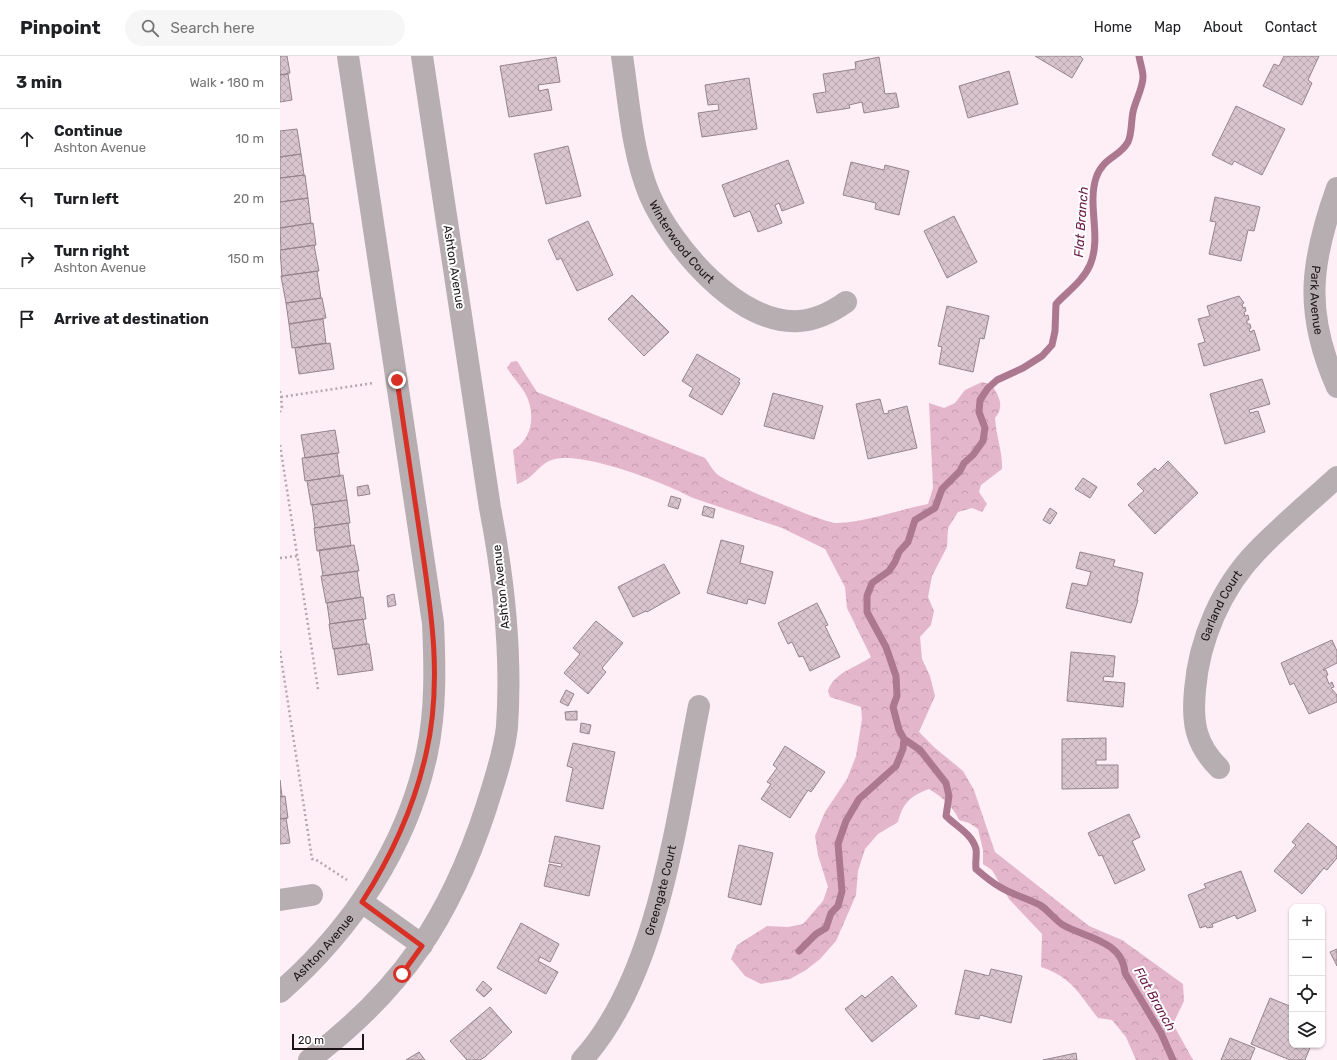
<!DOCTYPE html>
<meta charset="utf-8">
<style>
:root{--surface:#fff;--page:#f6f6f6;--text:#202124;--muted:#757577;--line:#e0e0e0}
body{margin:0;font-family:Rubik,sans-serif;background:var(--page);color:var(--text)}
.controls{position:absolute;right:12px;bottom:12px;display:grid;overflow:hidden;border-radius:8px;box-shadow:0 1px 3px #0004}
.controls button{width:36px;height:36px;display:grid;place-items:center;padding:0;border:0;border-bottom:1px solid var(--line);background:var(--surface);color:var(--text);font:20px sans-serif}
.scale{position:absolute;left:12px;bottom:10px;width:72px;box-sizing:border-box;padding-left:4px;border:2px solid #1c1518;border-top:0;font-size:11px;line-height:14px;white-space:nowrap;color:#1c1518;-webkit-text-stroke:3px #fff;paint-order:stroke}
.stop{position:absolute;width:12px;height:12px;margin:-9px;border:3px solid #d93025;border-radius:50%;background:#fff}
.stop.end{background:#d93025;border-color:#fff;box-shadow:0 1px 4px #0008}
.list{margin:0;padding:0;list-style:none}
h2{display:flex;justify-content:space-between;align-items:center;height:52px;margin:0;padding:0 16px;font-size:17px}
h2 small{font-size:13px;font-weight:400;color:var(--muted)}
.list li{display:grid;grid-template-columns:26px 1fr auto;gap:12px;align-items:center;box-sizing:border-box;height:60px;padding:0 16px;border-top:1px solid var(--line)}
.list b{display:block;font-size:15px;white-space:nowrap}
.list p{margin:0;font-size:13px;white-space:nowrap;color:var(--muted)}
.list em{font-size:13px;font-style:normal;color:var(--muted)}
.icon{flex:none;width:22px;height:22px;fill:none;stroke:currentColor;stroke-width:2;stroke-linecap:round;stroke-linejoin:round}
.map{position:relative;flex:none;width:1057px;height:1004px;overflow:hidden}
header{display:flex;align-items:center;gap:24px;box-sizing:border-box;height:56px;padding:0 20px;background:var(--surface);border-bottom:1px solid var(--line)}
header strong{font-size:19px}
nav{display:flex;gap:22px;margin-inline-start:auto;font-size:14px}
.search{width:280px;height:36px;background:var(--page);display:flex;align-items:center;gap:10px;box-sizing:border-box;padding:0 14px;border-radius:22px;color:var(--muted);font-size:15px}
main{display:flex}
aside{flex:1;background:var(--surface)}
.map>svg:first-child{display:block}
.forest{fill:url(#forest-crowns)}
.lines{fill:none;stroke-linecap:round;stroke-linejoin:round}
.stream{stroke:#ac7890;stroke-width:7}
.building{fill:url(#building-cross-hatch);stroke:#96848c}
.path{stroke:#b3a6ac;stroke-width:2.5;stroke-dasharray:2 3;stroke-linecap:butt}
.minor{stroke:#b6aeb1;stroke-width:22}
.route{stroke:#d93025;stroke-width:5}
.labels{text-anchor:middle;dominant-baseline:central;stroke-width:4;stroke-linejoin:round;paint-order:stroke}
.street-label{font-size:12px;fill:#1c1518;stroke:#fff}
.water-label{font-size:13px;font-style:italic;fill:#691947;stroke:#fff}
</style>
<header>
<strong>Pinpoint</strong>
<div class="search"><svg class="icon" aria-label="search" viewBox="0 0 24 24"><circle cx="10" cy="10" r="6"/><path d="M15 15l6 6"/></svg>Search here</div>
<nav><a>Home</a><a>Map</a><a>About</a><a>Contact</a></nav>
</header>
<main>
<aside>
<h2>3 min<small>Walk · 180 m</small></h2>
<ul class="list">
<li><svg class="icon" aria-label="ahead" viewBox="0 0 24 24"><path d="M12 20V5M6 11l6-6 6 6"/></svg><div><b>Continue</b><p>Ashton Avenue</p></div><em>10 m</em></li>
<li><svg class="icon" aria-label="left" viewBox="0 0 24 24"><path d="M17 20v-9H6M10 6l-5 5 5 5"/></svg><div><b>Turn left</b></div><em>20 m</em></li>
<li><svg class="icon" aria-label="right" viewBox="0 0 24 24"><path d="M7 20v-9h11M14 6l5 5-5 5"/></svg><div><b>Turn right</b><p>Ashton Avenue</p></div><em>150 m</em></li>
<li><svg class="icon" aria-label="arrive" viewBox="0 0 24 24"><path d="M6 21V4h12l-3 4 3 4H6"/></svg><div><b>Arrive at destination</b></div></li>
</ul>
</aside>
<div class="map">
<svg width="1057" height="1004" viewBox="0 0 1057 1004">
<defs>
<pattern id="forest-crowns" width="20" height="18" patternUnits="userSpaceOnUse"><rect width="20" height="18" fill="#e4b6cb"/><path d="M2 6a3 3 0 1 1 6 0M12 15a3 3 0 1 1 6 0" fill="none" stroke="#c39cae"/></pattern>
<pattern id="building-cross-hatch" width="8" height="8" patternUnits="userSpaceOnUse"><rect width="8" height="8" fill="#d7c4cc"/><path d="M0 0l8 8M0 8l8-8" fill="none" stroke="#b8a8ae"/></pattern>
</defs>
<rect width="100%" height="100%" fill="#feeef5"/>
<path class="forest" d="M237,305l20,31 168,66c4,5 8,13 13,17 11,8 106,48 118,48 32,-1 61,-13 92,-19l5,-16 -4,-85 15,5 11,-5 10,-13 17,-8 10,3c7,12 13,21 3,33 1,17 8,36 7,51l-21,16 -2,7 8,12 -5,8 -10,-4 -14,4 -10,16 -1,19 -15,29 -4,21 6,14 -3,14 -11,12 2,22 8,17 5,20 -16,36 16,16 28,23 11,19 21,62 94,74 33,14 61,44 1,17 -11,23 20,36h-57l-10,-23 -14,-17 -14,-2c-20,-25 -25,-40 -57,-51l1,-33 -33,-35 -17,-29 -9,-6v-14l-5,-21 -9,-6 -10,-3c-6,-14 -17,-23 -30,-31 -19,7 -26,14 -31,33l-20,12 -13,15 -7,22 -2,24 -20,46 -16,18 -14,11 -16,9 -29,5 -16,-8 -14,-17 6,-14 30,-19 21,1 15,-3 20,-23 5,-14 -10,-32 -3,-19 10,-24 22,-33 9,-23 6,-37 -1,-12 -31,-10 -2,-6c6,-19 28,-23 43,-34l-24,-49 -2,-21 -20,-38 -43,-21 -89,-30c-25,-14 -118,-51 -144,-37 -12,6 -17,19 -32,23l-4,-34c20,-11 23,-37 12,-57 -5,-8 -12,-16 -18,-25l4,-6z"/>
<g class="lines">
<path class="stream" d="M859,0c1,7 4,14 4,21 0,11 -8,24 -10,35 -2,9 -1,22 -5,30 -9,16 -25,15 -32,36 -9,28 6,59 -6,87 -7,16 -23,27 -34,39l-1,27 -3,14 -10,11 -19,12 -26,12 -9,8 -8,12 -1,12 6,16 -2,13 -10,14 -9,8 -4,8 -18,18 -7,19 -20,12 -7,22 -9,10 -4,10 -6,9 -17,12 -5,13v16l19,35 10,29 1,20 -4,11 6,23 5,9 16,11 26,33 3,13 -3,20c11,11 26,18 30,33 1,6 -1,13 0,20 7,6 15,13 24,18 13,8 27,11 40,18 9,6 15,15 23,20 23,13 60,16 62,48l36,60 12,27
M519,895l17,-17 10,-6 5,-15 7,-7 4,-15 -4,-47 8,-23 13,-22 37,-33 7,-17 1,-10"/>
</g>
<path class="building" d="M0,0h7l3,17 -10,2z
M755,0h45l3,3 -11,19z
M1004,0h35l-11,24 4,3 -10,22 -39,-19 11,-22 5,2z
M276,1l4,25 -22,3 1,6 9,-2 4,21 -43,7 -9,-51z
M599,1l6,37 11,-1 3,14 -35,6 -2,-11 -13,3 1,3 -33,5 -4,-19 13,-2 -3,-18 33,-5 -1,-7z
M729,15l9,33 -50,14 -9,-32z
M8,18l4,26 -12,2v-27z
M469,22l8,51 -55,8 -4,-24 21,-3 -1,-6 -10,1 -3,-20z
M956,50l49,23 -23,46 -28,-14 -2,4 -20,-10z
M17,73l4,25 -21,3v-26z
M288,90l13,50 -35,8 -12,-50z
M21,98l3,21 -24,3v-21z
M508,104l16,43 -22,8 -3,-8 -4,2 7,18 -24,9 -8,-21 -16,6 -12,-32z
M571,106l33,8 1,-5 24,6 -10,44 -24,-6 1,-6 -33,-8z
M25,119l3,23 -28,4v-24z
M935,141l45,10 -6,24 -6,-1 -7,31 -32,-7 7,-32 -6,-1z
M28,142l3,25 -31,5v-26z
M674,160l23,46 -30,16 -23,-47z
M308,165l25,54 -36,16 -16,-33 -4,2 -9,-20z
M33,167l3,22 -35,5 -1,-22z
M34,189l5,26 -37,5 -2,-26z
M37,215l4,27 -35,5 -5,-27z
M352,239l37,37 -25,24 -36,-37z
M959,240l5,7 -2,1 1,4 2,-1 1,4 -2,1 1,4 3,-1 1,5h-2v4h3l1,4 -2,1 1,3 4,-2 6,20 -56,16 -6,-22 7,-2 -7,-23 12,-3 -3,-10z
M42,242l4,20 -37,6 -3,-21z
M667,250l42,10 -5,23 -4,-1 -7,34 -34,-8 3,-17 -4,-1z
M43,263l3,24 -34,5 -3,-24z
M50,287l4,26 -35,5 -4,-26z
M417,298l43,25 -2,3 2,1 -18,32 -33,-19 4,-8 -11,-7z
M982,323l8,25 -21,6 1,3 8,-2 7,21 -40,12 -15,-50z
M493,337l50,13 -9,33 -50,-13z
M600,343l4,15 5,-1 -1,-2 19,-5 10,42 -49,11 -12,-55z
M55,374l4,23 -34,5 -4,-23z
M57,397l3,23 -35,5 -3,-23z
M888,405l30,32 -43,41 -27,-29 16,-14 -7,-7 18,-16 3,3z
M63,419l4,25 -36,5 -4,-24z
M803,422l14,9 -7,11 -15,-9z
M88,429l2,9 -12,2 -1,-9z
M391,440l10,3 -3,10 -10,-3z
M67,444l3,23 -35,5 -3,-23z
M424,450l11,3 -2,9 -11,-3z
M770,452l7,5 -7,11 -7,-4z
M68,467l3,23 -34,5 -3,-23z
M441,484l23,6 -4,17 33,9 -8,32 -17,-5 -1,5 -40,-11z
M74,489l5,26 -36,5 -4,-26z
M800,496l35,8 -2,6 30,7 -6,27h1l-7,23 -65,-15 6,-25 15,3 4,-14 -15,-4z
M384,508l16,29 -33,19 -1,-1 -13,6 -15,-30z
M77,515l4,26 -35,6 -5,-27z
M114,538l2,11 -8,2 -1,-11z
M83,541l3,22 -36,5 -3,-21z
M537,547l11,22 -3,1 15,31 -30,14 -7,-15 -4,1 -7,-15 -4,2 -10,-21z
M83,563l4,25 -34,5 -4,-25z
M316,565l27,22 -21,25 4,4 -18,22 -24,-21 16,-19 -7,-6z
M1052,584l5,11v12l-14,7h3l2,5 -2,1 3,8 3,-2 2,5 -3,1 6,7v7l-28,12 -15,-31 -4,2 -9,-22z
M87,588h2l4,26 -35,5 -4,-26z
M791,596l44,4 -2,21 -9,-1 -1,5 22,2 -2,24 -56,-6z
M286,634l8,4 -6,12 -8,-4z
M297,655v9h-11l-1,-8z
M301,667l10,2 -2,9 -9,-2z
M826,682v22h-10v5h22v23l-56,1v-50z
M293,687l42,9 -12,57 -37,-8 7,-33 -6,-2z
M505,690l40,26 -14,20 -3,-2 -18,28 -29,-19 10,-15 -4,-2 10,-14 -4,-3z
M0,724l2,16 -2,1z
M5,740l3,22 -8,1v-22z
M849,758l11,23 -8,4 13,29 -30,14 -13,-29 -3,1 -11,-23z
M6,762l4,25 -10,1v-25z
M1028,767l29,24v11l-10,12 -3,-2 -22,26 -28,-23 22,-26 -4,-3z
M275,780l45,10 -11,50 -45,-10 5,-22 12,3 1,-3 -13,-2z
M459,789l34,8 -12,52 -33,-8z
M961,815l15,40 -19,8 -2,-4 -23,9 1,3 -6,1 -1,-2 -6,2 -12,-33 18,-7 -2,-4z
M241,867l38,21 -9,18 -10,-5 -2,4 20,11 -12,22 -49,-26z
M1057,893v17l-7,-14z
M711,913l31,7 -11,47 -31,-8 -1,4 -24,-5 10,-44 24,6z
M612,920l25,30 -45,36 -27,-33 17,-14 3,3z
M203,925l9,8 -8,8 -8,-7z
M990,942l22,9v38h19l-6,15h-15l-39,-16z
M210,951l22,25 -27,25 -5,3h-13l-17,-19z
M950,982l25,10 -5,12h-29z
M139,996l6,8h-19z
M796,997l1,7h-34z"/>
<g class="lines">
<path class="path" d="M0,335l2,15 -2,6
M1,341l92,-14
M0,389l38,244
M0,502l17,-2
M0,595l32,208h3l32,21"/>
<g class="minor">
<path id="s1" d="M342,0c7,45 10,98 28,140 22,50 88,129 149,125 17,-1 33,-9 47,-19"/>
<path id="s2" d="M1057,132c-27,75 -33,125 0,199"/>
<path id="s3" d="M939,712c-24,-24 -27,-46 -24,-78 4,-50 26,-102 62,-139 25,-26 53,-49 80,-74"/>
<path d="M0,844l32,-5"/>
<path d="M82,846l60,43"/>
<path id="s4" d="M0,936c71,-62 127,-145 147,-239 9,-43 8,-87 6,-130l-85,-567"/>
<path d="M29,1004c93,-70 141,-142 177,-252 8,-26 18,-54 21,-81 5,-73 -3,-147 -17,-219l-68,-452"/>
<path id="s5" d="M302,1004c77,-84 95,-245 117,-354"/>
</g>
</g>
<g class="lines">
<path class="route" d="M117,324c8,52 15,103 23,155 11,73 23,146 6,219 -12,53 -35,103 -64,148l60,44 -20,28"/>
</g>
<g class="labels">
<g class="street-label">
<text stroke="none"><textPath href="#s1" startOffset="199">Winterwood Court</textPath></text>
<text transform="translate(174 211) rotate(81)">Ashton Avenue</text>
<text stroke="none"><textPath href="#s2" startOffset="115">Park Avenue</textPath></text>
<text transform="translate(221 531) rotate(-96)">Ashton Avenue</text>
<text stroke="none"><textPath href="#s3" startOffset="174">Garland Court</textPath></text>
<text stroke="none"><textPath href="#s5" startOffset="189">Greengate Court</textPath></text>
<text stroke="none"><textPath href="#s4" startOffset="62">Ashton Avenue</textPath></text>
</g>
<g class="water-label">
<text transform="translate(801 166) rotate(-86)">Flat Branch</text>
<text transform="translate(875 943) rotate(61)">Flat Branch</text>
</g>
</g>
</svg>
<div class="controls">
<button>+</button>
<button>−</button>
<button><svg class="icon" aria-label="locate" viewBox="0 0 24 24"><circle cx="12" cy="12" r="6"/><path d="M12 2v4M12 18v4M2 12h4M18 12h4"/></svg></button>
<button><svg class="icon" aria-label="layers" viewBox="0 0 24 24"><path d="M12 4l9 5-9 5-9-5zM3 14l9 5 9-5"/></svg></button>
</div>
<div class="scale">20 m</div>
<div class="stop" style="left:122px;top:918px"></div>
<div class="stop end" style="left:117px;top:324px"></div>
</div>
</main>
